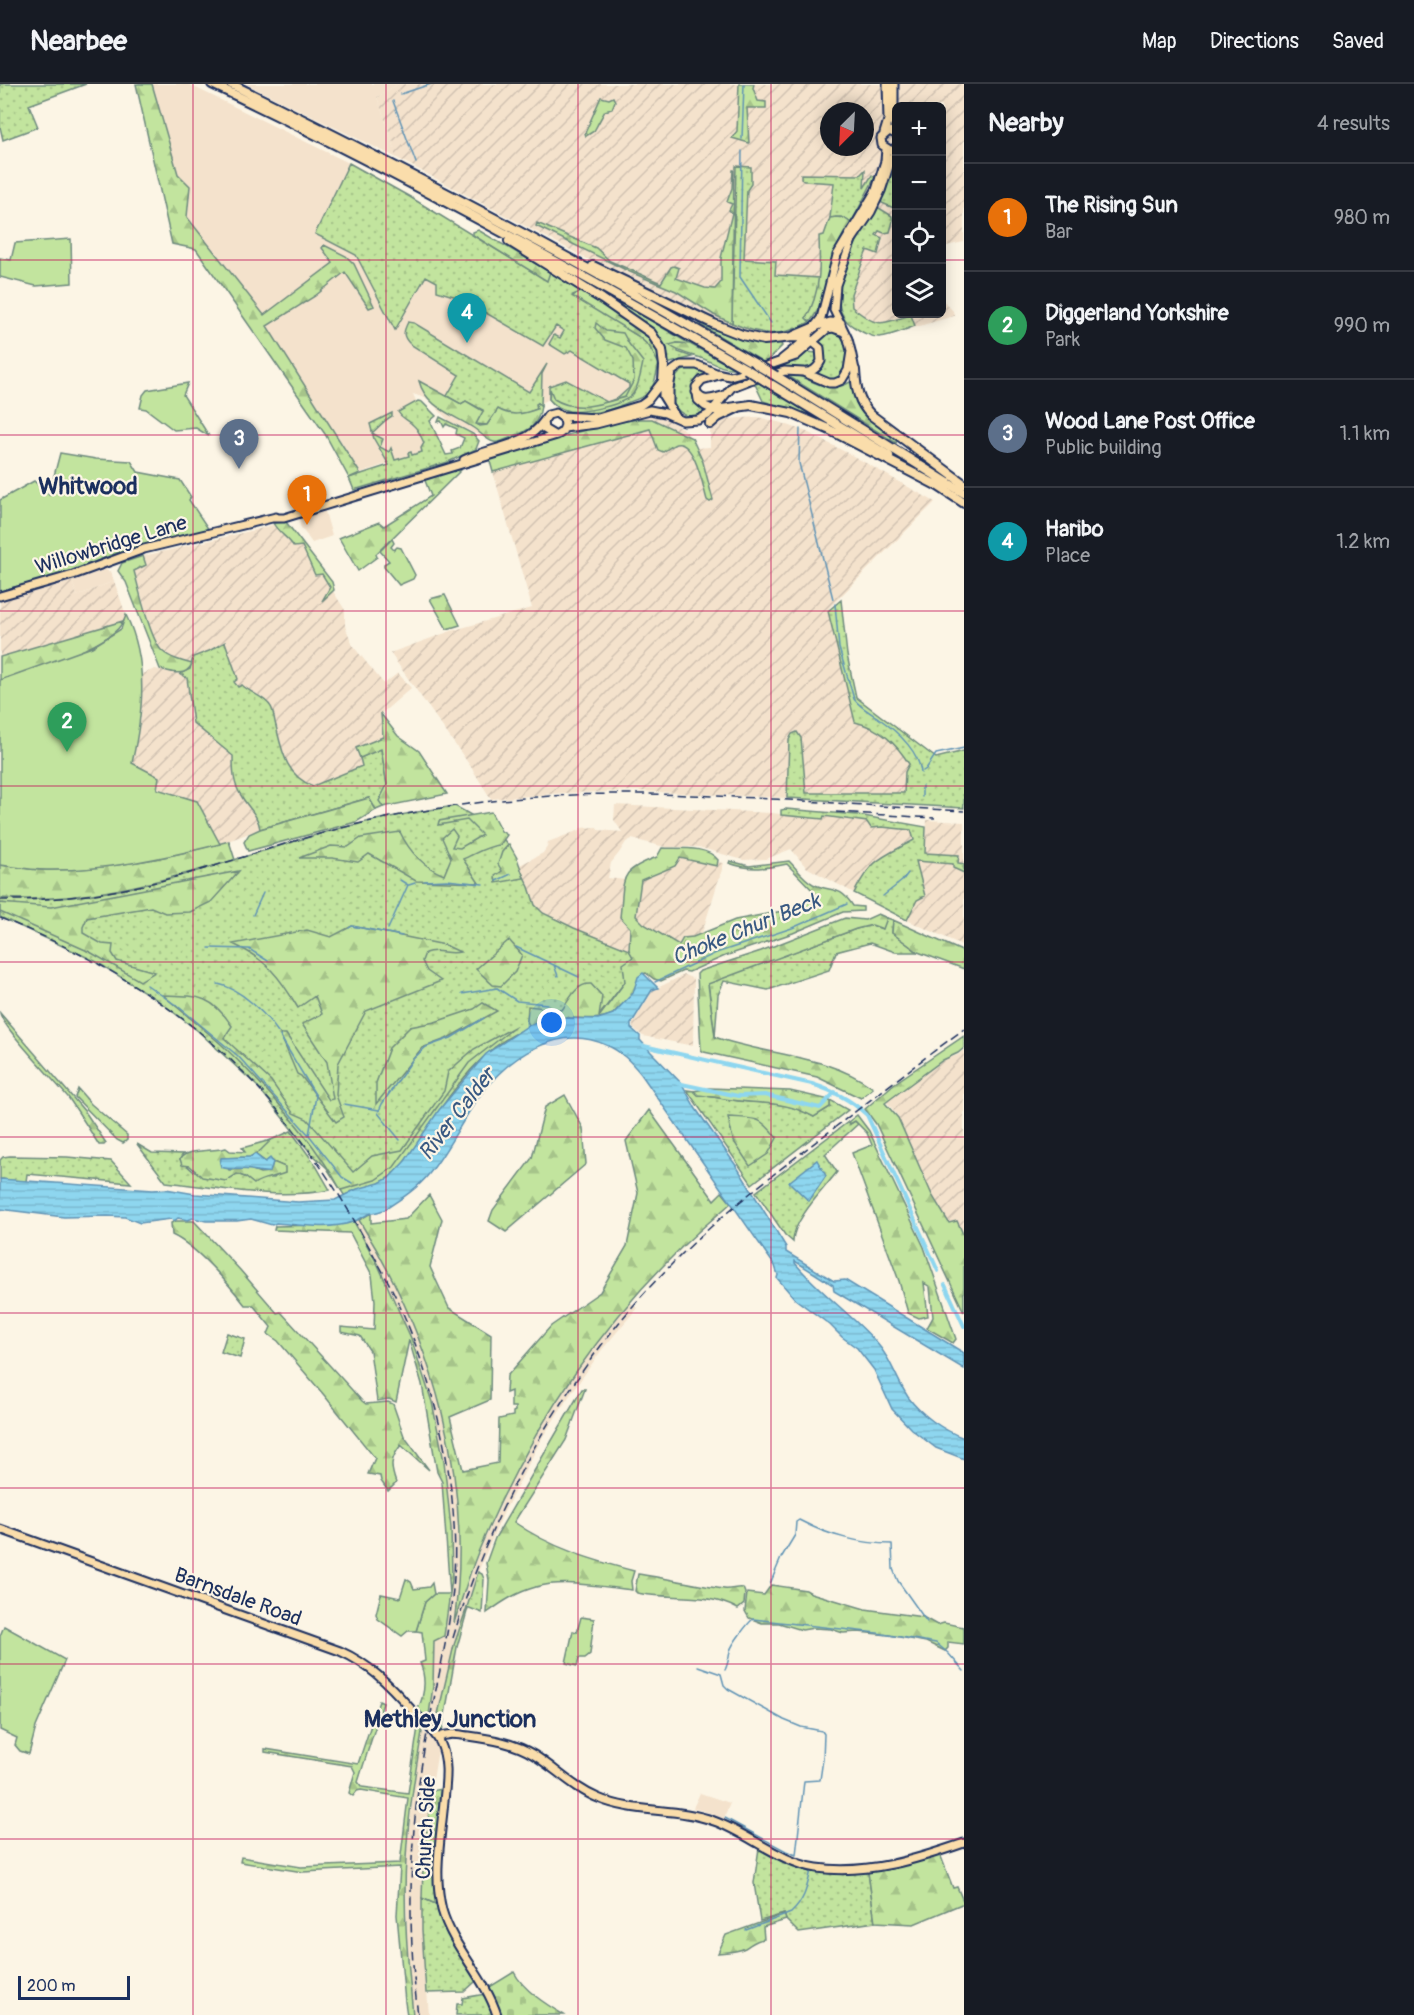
<!DOCTYPE html>
<meta charset="utf-8">
<style>
:root{--surface:#171b24;--page:#20242c;--text:#f1f3f6;--muted:#9ea1a6;--line:#363941;--accent:#b45309}
body{margin:0;font-family:Pangolin,sans-serif;background:var(--page);color:var(--text)}
.controls{position:absolute;right:18px;top:18px;display:grid;overflow:hidden;border-radius:9px;box-shadow:0 3px 15px #0003}
.controls button{width:54px;height:54px;display:grid;place-items:center;padding:0;border:0;border-bottom:2px solid var(--line);background:var(--surface);color:var(--text);font:30px sans-serif}
.compass{position:absolute;left:820px;top:18px;width:54px;height:54px;border-radius:50%;background:var(--surface);box-shadow:0 3px 15px #0003;rotate:204deg}
.scale{position:absolute;left:18px;bottom:15px;width:112px;box-sizing:border-box;padding-left:6px;border:3px solid #1b2f5e;border-top:0;font-size:16px;line-height:21px;white-space:nowrap;color:#1b2f5e;-webkit-text-stroke:4px #fcf5e5;paint-order:stroke}
.you{position:absolute;left:552px;top:939px;width:21px;height:21px;margin:-15px;border:4px solid #fff;border-radius:50%;background:#1a73e8;box-shadow:0 0 0 9px #1a73e833}
.badge{display:grid;place-items:center;width:39px;height:39px;border-radius:50%;background:var(--accent);color:#fff;font-size:20px;font-weight:700}
.pin{position:absolute;translate:-50% -50px;filter:drop-shadow(0 2px 3px #0008)}
.pin::after{content:'';position:absolute;top:32px;width:21px;height:18px;background:inherit;clip-path:polygon(0 0,100% 0,50% 100%)}
.list{margin:0;padding:0;list-style:none}
h2{display:flex;justify-content:space-between;align-items:center;height:78px;margin:0;padding:0 24px;font-size:26px}
h2 small{font-size:20px;font-weight:400;color:var(--muted)}
.list li{display:grid;grid-template-columns:39px 1fr auto;gap:18px;align-items:center;box-sizing:border-box;height:108px;padding:0 24px;border-top:2px solid var(--line)}
.list b{display:block;font-size:22px;white-space:nowrap}
.list p{margin:0;font-size:20px;white-space:nowrap;color:var(--muted)}
.list em{font-size:20px;font-style:normal;color:var(--muted)}
.icon{flex:none;width:33px;height:33px;fill:none;stroke:currentColor;stroke-width:2;stroke-linecap:round;stroke-linejoin:round}
.map{position:relative;flex:none;width:964px;height:1931px;overflow:hidden}
header{display:flex;align-items:center;gap:36px;box-sizing:border-box;height:84px;padding:0 30px;background:var(--surface);border-bottom:2px solid var(--line)}
header strong{font-size:28px}
nav{display:flex;gap:33px;margin-inline-start:auto;font-size:21px}
main{display:flex}
aside{flex:1;background:var(--surface)}
.map>svg:first-child{display:block}
.built{fill:#f4e2cc}
.industrial{fill:url(#industrial-furrows);fill-rule:evenodd}
.grass{fill:url(#grass-dots);stroke:#6e8a7e;stroke-width:1.5}
.forest{fill:url(#forest-firs);stroke:#6e8a7e;stroke-width:1.5}
.cemetery{fill:url(#cemetery-stones);stroke:#6e8a7e;stroke-width:1.5}
.park{fill:#c2e49e;stroke:#6e8a7e;stroke-width:1.5}
.water{fill:url(#water-rules);stroke:#6093b5;stroke-width:1.5}
.lines{fill:none;stroke-linecap:round;stroke-linejoin:round}
.stream{stroke:#6093b5;stroke-width:1.5}
.canal{stroke:#8ed6ef;stroke-width:4}
.major-casing{stroke:#1b2f5e;stroke-width:11}
.highway-casing{stroke:#1b2f5e;stroke-width:12}
.major{stroke:#faddab;stroke-width:7}
.highway{stroke:#faddab;stroke-width:8}
.rail{stroke:#1b2f5e;stroke-width:1.5;stroke-dasharray:9 4.5;stroke-linecap:butt}
.highway-bridge-casing{stroke:#1b2f5e;stroke-width:12;stroke-linecap:butt}
.highway-bridge{stroke:#faddab;stroke-width:8}
.grid{fill:none;stroke:#c2185b;stroke-width:1.5;stroke-opacity:0.55}
.labels{text-anchor:middle;dominant-baseline:central;stroke-width:4.5;stroke-linejoin:round;paint-order:stroke}
.street-label{font-size:21px;fill:#1b2f5e;stroke:#fcf5e5}
.water-label{font-size:22px;font-style:italic;fill:#385982;stroke:#fcf5e5}
.quarter-label{font-size:24px;font-weight:bold;fill:#1b2f5e;stroke:#fcf5e5}
</style>
<header>
<strong>Nearbee</strong>
<nav><a>Map</a><a>Directions</a><a>Saved</a></nav>
</header>
<main>
<div class="map">
<svg width="964" height="1931" viewBox="0 0 964 1931">
<defs>
<pattern id="industrial-furrows" width="10" height="10" patternUnits="userSpaceOnUse" patternTransform="scale(1.5)"><rect width="10" height="10" fill="#f4e2cc"/><path d="M-1 1l2-2M0 10L10 0M9 11l2-2" fill="none" stroke="#d1c2b2"/></pattern>
<pattern id="grass-dots" width="8" height="8" patternUnits="userSpaceOnUse" patternTransform="scale(1.5)"><rect width="8" height="8" fill="#c2e49e"/><path d="M2 2h.1M6 6h.1" fill="none" stroke="#a6c48a" stroke-width="1.8" stroke-linecap="round"/></pattern>
<pattern id="forest-firs" width="22" height="20" patternUnits="userSpaceOnUse" patternTransform="scale(1.5)"><rect width="22" height="20" fill="#c2e49e"/><path d="M5 1l3.5 6h-7zM16 11l3.5 6h-7z" fill="#a6c48a"/></pattern>
<pattern id="cemetery-stones" width="16" height="16" patternUnits="userSpaceOnUse" patternTransform="scale(1.5)"><rect width="16" height="16" fill="#c2e49e"/><path d="M2 7V4a2 2 0 0 1 4 0v3zM10 15v-3a2 2 0 0 1 4 0v3z" fill="#a6c48a"/></pattern>
<pattern id="water-rules" width="6" height="5" patternUnits="userSpaceOnUse" patternTransform="scale(1.5)"><rect width="6" height="5" fill="#8ed6ef"/><path d="M0 2.5h6" fill="none" stroke="#7ab8cf"/></pattern>
</defs>
<rect width="100%" height="100%" fill="#fcf5e5"/>
<filter id="ink" filterUnits="userSpaceOnUse"><feTurbulence type="fractalNoise" baseFrequency=".0167" numOctaves="2"/><feDisplacementMap in="SourceGraphic" scale="12" xChannelSelector="R" yChannelSelector="G"/><feConvolveMatrix kernelMatrix="1 2 1 2 8 2 1 2 1" color-interpolation-filters="sRGB"/></filter>
<g filter="url(#ink)">
<path class="built" d="M151,0h37l161,79 61,34 137,84 112,83 -6,21 -7,10 -24,11 -29,8 -22,-3 -13,-4 -9,-8 -27,15 -10,-2 -25,27 -38,-18 -21,-22 -15,-5 23,53 -76,26 -26,-43 -9,4 -146,-208z
M246,0h152l-21,13 18,52v8z
M324,424l8,28 -20,7 -12,-17 -1,-9z
M105,485l6,4 3,8 -37,15 -5,-15z
M359,1136l39,67 23,55 20,68 14,68 2,25 2,66 -4,50 25,-70 37,-79 27,-49 40,-61 46,-58 7,6 -36,43 -33,47 -26,40 -39,76 -25,58 -20,60 -23,95 -7,-5 5,-36 1,-46 10,-5 8,-56 -1,-51 -7,-66 -22,-96 -11,-28 -33,-73 -24,-43z
M422,1648l9,3 7,15 -7,42 -8,75 -1,63 7,85h-16l-6,-60 -1,-96 9,-83z
M700,1709l30,10 -7,18 -10,-4v-3l-20,-6z"/>
<path class="industrial" d="M398,0h566v158l-22,5v-141h-46v208h46v-15l11,12 1,5 -73,21 -11,-1 -23,-13 -4,-7 -22,-6 -11,12 -34,15h-13l-24,-6 -110,-50 -234,-124v-8l-18,-52zM829,27h36v36h-36z
M654,330l9,2 23,15 11,17 13,-1v-16l8,-9 7,-3 33,-2 24,6 25,9 50,26 78,44 -106,106 26,113 21,8 12,8 16,19 5,8 -4,8 -1,21h-98l-5,-55 -12,-1 -2,61 -151,-7 -72,2 -73,6 -20,-32 -81,-114 61,-22 81,-23 -43,-150 150,-42z
M283,437l21,28 11,26 7,-1 23,36v16l8,20 31,38 14,-11 13,15 -30,26 2,23 -26,11 5,18 -49,20 -11,-4 -12,-14 -8,-18 -11,-43 -9,-10 -13,-6 -7,-6 -4,3 -4,-6 -10,-40 -15,9 -16,6 -1,7 -20,-6 -12,-9 -8,-15 -21,-75 132,-31z
M72,497l5,15 37,-15 12,34 -3,6 -123,37v-57z
M155,585l25,5 7,4 6,45 40,33 1,25 8,16 16,21 2,11 -40,15 -23,-43 -40,-13 -25,-25 9,-46 1,-43z
M615,721l157,8 51,6v-3l44,6 10,6 5,-1 29,3 3,9 -34,19 -16,16 -10,19 -48,-26 -15,-18 -25,10 -23,1 -45,-13h-33l-33,-8 -6,3 -7,11 -8,10 -3,15 17,2 -5,37 10,11 -1,22 -55,-22 -31,-15 -8,-7 -17,-40 25,-13 4,-6 1,-5 32,-12v-2l17,-1 1,3 24,2 -8,-12z
M927,736l37,2v42l-6,-1v-8l-33,-2z
M680,773l37,9 1,-4 6,1 -22,70 -9,4 -10,1 -4,7 -35,-21 -8,-8v-6l5,-30 34,-14z
M916,777l37,3 7,8 4,1v73l-57,-26 10,-20z
M684,891l10,4 -1,67 -50,-10 -10,-8v-5l20,-33z
M964,966v186l-7,-15 -8,3 -17,-29 -35,-80 -10,-13 58,-43 13,-4z"/>
<path class="grass" d="M0,0h86l-57,21 9,22 -35,13 -3,-13z
M896,69v40l-3,9 3,1v6l-14,-6 -1,-6z
M349,79l61,34 136,83 4,-8 33,19 -10,4 65,41 11,10 10,18c-3,10 -4,23 -12,30 -5,4 -12,6 -18,8 -22,11 -61,20 -80,-3v-13l17,-6 41,22 11,-4 11,-10v-4l-57,-34 -7,4 -16,-10 5,-9 6,3 4,-7 -8,-5 -13,20 -83,-48 -23,-7v-9l-11,-6 -31,54 -39,-75 -41,-21z
M736,82l15,1v17l-4,6 -3,69 32,2 -1,14 44,3c-1,15 -5,27 -13,40l4,4c-30,16 -47,14 -78,1z
M865,86l-1,18 8,-13 3,2 -24,46 -10,-6 -11,1 4,-35 -30,-2 -3,-2v-5l59,1z
M879,124l13,8 1,5 -3,11 -6,1 -5,-2 -3,4 6,3 -4,16 -11,-4 -16,44 1,13c27,22 27,17 59,8l4,11c-11,4 -24,10 -36,11 -9,0 -17,-5 -25,-10 -38,-22 6,-92 21,-118z
M554,179l136,81 -13,-1 1,9 14,5 -25,7c-3,-16 -7,-24 -18,-35l-91,-60z
M408,238l6,1 115,69 18,-28 -5,10 -1,32 -3,-3 -1,6 -12,5 -32,2 -6,9 -11,-1 7,-14 -17,-9 -5,3 -14,-8 12,-21 -49,-31c-8,-8 -7,-12 -2,-22z
M832,247c21,7 17,32 8,47l-9,3 -18,-7c12,-13 17,-18 3,-34l9,-7z
M807,268l10,1 2,3 1,5 -7,9 -40,-1z
M691,283l18,6 -8,4 -8,14 3,12 10,8 -15,6c-26,-5 -27,-43 0,-50z
M760,299l82,48 3,4 -50,-24 -32,-10 -8,-17z
M418,317l4,1 14,14 -6,5 16,34 7,-1 -1,-3 8,-3 4,-10 -8,-4 1,-5 -11,-5 -2,3 -3,-6 -3,1 2,-5 33,17 6,7 -3,8 -28,13 -94,28 -5,-12 40,-13 -15,-26 -4,-15 22,-11v3c-8,4 -14,12 -20,17l11,6 -3,8 9,5 2,-4 4,12 14,-4 -1,-3 3,-1 1,3 10,-3 -1,-4 3,-5c-3,-6 -5,-13 -11,-18 -6,-6 -11,-6 -15,-13z
M841,516l6,55 9,42 80,61 28,-7v57l-177,-10 2,-58 3,-6 5,-2 4,6 5,55h98l1,-21 4,-8c-13,-21 -29,-36 -54,-42l-27,-111z
M225,558l13,37 -4,3 4,5 4,-2c8,8 24,12 29,22 3,5 3,13 5,19 6,25 10,50 37,60l49,-20 -2,-8 21,-10 6,37 -7,16 3,6 -7,3 -7,-12 -109,31c-2,-14 -11,-20 -18,-32 -9,-13 -9,-26 -9,-41l-40,-33 -6,-45 -7,-4 10,-5 3,-12 16,-6z
M455,722l39,22 15,18 20,41 6,18 8,8 31,15 55,22 4,7 -8,25 -24,31c-30,3 -61,7 -88,22 -35,19 -65,61 -86,94 -11,16 -21,35 -36,47 -13,10 -32,15 -47,19l-17,-27 -17,-16 -52,-65 -60,-56 -42,-32 -61,-38 -95,-44v-19c108,8 211,-32 312,-62 47,-14 95,-23 143,-30z
M786,725l72,6 68,12 -1,26 34,2 -1,8 6,1v9l-11,-5v-4l-37,-3 9,35 -8,4 -10,20 -53,-27c18,-35 27,-35 60,-53l-3,-10 -29,-3 -11,1 -4,-6 -43,-6 -1,3 -42,-4v-5z
M887,834l6,2 -1,13 26,19h-23l-25,-9 -34,9 -7,18 -61,20 -44,-9 -6,14 -3,42 -7,-54 148,-54 16,-4 10,4z
M687,1006l7,1 5,4c17,2 34,6 51,7 26,1 40,2 64,15l16,-10v-7l18,10 -96,74z
M855,1037l3,3 -33,30 12,18c-13,17 -45,49 -44,70l-8,-7 -29,-43 92,-70 2,2z
M291,1047l24,33 15,26c-53,10 -111,-2 -164,-8l-29,-38 15,9 31,1 -3,5 13,12 44,3 8,3 29,1 10,-11 -11,-5 -3,-3 -4,3 -11,-8 16,-14z
M10,1072l57,1 44,4 20,22 -104,-9 -1,8 -26,-3v-19l3,-3z
M227,1249l18,6 -5,19 -19,-6z
M478,1488l4,2 2,5 -2,34 -15,-6z
M759,1764l50,23 34,3 25,-2 7,50 -76,11 -13,-13 -2,-6 -24,7 -6,-38z
M422,1814l16,7 8,25 30,51 -12,11 -38,1 -4,-63z
M485,1910l8,21h-37l1,-11h5l1,-6z"/>
<path class="forest" d="M136,0h16l26,90 12,12 -3,31 77,98 69,-52 -11,-15 2,-3 22,11 8,8 20,42 -5,2 -24,-36 -30,24 -48,30 93,147 -11,5 -24,-44 -129,-185 -24,-5z
M739,0h15l-1,4 5,13 8,1v6h-19l2,35 -17,-5 5,-7z
M601,13l8,2 4,-2 2,4 -3,8 -7,2 -11,20 -8,5 -1,-3z
M733,86h1l-2,153 -18,-8 -38,-24 -46,-19 -94,-46 1,-3 59,25 14,13 51,22 10,-16 3,-1 5,2 -3,10 29,10 10,1 6,-7v-24l11,-45 -3,-3 3,-6 -5,-2 5,-14z
M836,133l8,1 7,5c-24,28 -18,71 -41,99l-4,-4c15,-26 14,-53 13,-82l5,-1 6,-17z
M478,146l72,42 -3,9 -74,-46v-3z
M583,207l67,47 8,12 1,14 -10,-18 -11,-10 -66,-40z
M702,238c26,12 50,21 79,21l1,3 -17,17 -66,-39z
M596,239l10,8 17,2 6,11 14,18c-2,10 -4,24 -10,32 -9,11 -50,19 -64,17 -8,-2 -15,-5 -20,-12l1,-10 4,10c22,14 47,5 71,-2l9,-17 -1,-19 -7,-13 -21,-8 -10,-12z
M677,259l13,1 44,24c-11,1 -18,-4 -28,-8 -13,-5 -25,-6 -37,-15z
M791,289c23,7 36,23 61,8 4,34 20,40 45,59l-1,3 -108,-67z
M419,297l42,23 5,-3 17,10 -7,13 4,2 7,-1 11,-16c13,8 25,5 39,0l-1,-5 2,-1 3,3c-3,23 -15,25 -34,33 -4,2 -8,4 -13,3 -7,-1 -13,-9 -19,-13 -20,-14 -49,-21 -56,-48z
M639,335h13l40,19 11,24 10,38 -3,2 -3,-2c-4,-13 -12,-60 -31,-56 -4,1 -9,6 -13,8l-5,-2 -8,-21 -157,43 -4,-14 113,-33z
M460,382l1,4 -85,84 1,3 -19,14 -19,-33 40,-16 5,4 47,-30 -7,-18z
M286,438l46,60 2,8 -12,11 8,-14 -8,-13 -7,1 -13,-29 -8,1c-6,-10 -15,-13 -21,-24z
M143,472l3,9 -12,6c5,18 16,68 28,80 8,7 19,10 30,13 -7,14 -21,8 -32,5l-34,-87 -8,-11 4,-8z
M123,537c-9,25 -96,50 -123,59v-23z
M381,630l17,22 21,15 28,43 -64,13 -4,-6 8,-16 -6,-36 -21,9 -4,-10 27,-11z
M369,714l7,12 -20,12 -108,29 -4,-9 5,-8 11,-5z
M491,728l10,19 6,4 -7,10c-14,1 -25,9 -37,14l16,24 -63,-2 -47,-27 -11,8 -26,-4h-33l32,-12 17,1 13,-9 39,-6c9,19 24,35 44,43l7,-17 -9,-20 10,-9 5,7 -5,11 8,1 22,-13 -15,-15 -29,5 1,-4z
M229,757l6,19c-77,22 -155,44 -235,38v-33c15,2 31,5 46,5 62,1 124,-13 183,-29z
M509,760l8,14 7,20 -28,5 -1,-7 7,-5 -4,-7 4,-12z
M662,764c16,1 45,-3 56,12l-1,6 -37,-8 -5,8 -34,14 -5,36 8,8 35,21 4,-7 10,-1 42,-17 58,-11 25,-13 -31,-32c-20,4 -37,7 -58,-1l1,-2 19,5 40,-5c8,8 14,17 24,23 18,9 26,0 40,22l10,1v4l-20,1 -50,21 -68,23 -36,16 -6,-1 -22,10 -7,-2 -8,-6c-11,3 -7,11 -12,19 -5,7 -15,15 -21,22 -16,8 -34,3 -51,4 -11,0 -22,5 -33,7l-2,-4 1,-15 34,4c8,-11 14,-27 29,-26l11,12 -3,21 26,-35 -2,-18 10,-7 -4,-7 1,-22 -10,-11c5,-40 -3,-45 37,-60z
M239,787l-28,31 -21,10 -25,1 -14,-6 -64,11 -4,9v6l19,11 11,1 -1,8 5,8 38,11 -15,9 -50,-29 -90,-40v-9l51,4z
M878,830l9,4 -4,11 -11,-4 -16,4 -148,55 7,53c52,19 112,17 158,51l-12,10 -44,-21 -113,-25 -3,-2 -4,-76 3,-3 61,-20 84,-33 20,2z
M893,836l71,32v17l-46,-17 -26,-19z
M352,842l93,19 15,7c-13,3 -23,-4 -35,1l-3,8 5,10 14,10 -75,30 -28,53 -2,31 8,22 -8,5 -35,-46 -4,-2 -17,-40h6l43,66 4,-1 -6,-37 -25,-38 20,-10 -7,-18 -17,12c-18,-31 -32,-49 -65,-64l74,-14 24,7z
M509,856l13,15 -7,17 -14,14 -8,-1 -17,-16z
M163,911c34,1 48,-1 69,31l-8,12 47,43 22,32 14,6 46,53 19,-16 30,-6 42,-59 4,-19 26,-23 42,-23 -47,37 -75,104 -19,13 -34,10c-30,-54 -74,-102 -119,-145 -19,-17 -40,-33 -59,-50z
M483,919l14,8 -51,28 -24,9 -46,56v-21l13,-35 21,-21 25,-5 39,-13z
M0,929l86,100 20,30 -2,2h-5c-10,-16 -20,-32 -31,-48 -13,-16 -65,-69 -68,-84z
M964,952v12l-6,5 -15,7 -58,43 13,15 34,77 17,28 8,-2 7,15v76l-88,-188 -11,-15 30,-26z
M709,1004l81,3 40,9v7l-16,10c-24,-13 -38,-13 -64,-15 -17,-1 -34,-5 -52,-7l-4,-4z
M78,1005l13,15 36,31v5l-4,3 -6,-3 -42,-43z
M565,1011l18,33 3,36 -80,68 -17,-11 4,-11 39,-52 13,-51z
M649,1026l65,90 8,-8 9,11c-19,17 -39,33 -57,52 -84,83 -149,186 -195,295 -10,24 -17,49 -25,73 20,-142 -20,-283 -95,-403l12,-7v10l35,-4 23,-24 13,24 -12,48 19,41 42,26 -1,66 -40,17 13,53 35,-7 1,-44 14,-3v-4l2,-1v-4h-4v-16l-5,2 1,-17 44,-50 49,-34 27,-46 11,-53 -12,-52z
M857,1031l12,16 55,116 32,92 -3,4 -26,-15 6,-11 -3,-30 -6,-4 4,33 -9,2 -11,-5 -9,-32 -47,-128 20,-8 -5,-12 -12,-12 -5,3 -2,-2z
M728,1033c28,2 31,-2 49,21l-9,16 -18,12 -17,-26z
M271,1056l-11,11 -10,6 -28,1 7,12 21,-1 10,4 10,-1 3,-10 12,5v6c-11,5 -22,4 -31,11l-9,-7 -8,-3 -11,7 -24,-4 -12,-11 -8,-1 -2,-6c7,-11 32,-7 46,-11l4,3 15,1 -3,-4z
M176,1137h18l46,49 37,43 4,-1 81,89 4,3 22,-2 5,2 11,32 25,34 -28,-25c-11,14 -11,21 -5,38l-8,8 -7,-10 -1,-5 -12,-2 7,-16 -51,-63 -46,-54 -10,-7 3,-7 -18,-22h-8c-17,-22 -49,-59 -73,-70l-1,-12z
M354,1138l24,43 33,73 21,64 12,59 7,67 1,51 -8,57 -10,5 -1,45 -5,36 -11,-11c8,-16 10,-31 3,-48l5,-2 -3,-29 -6,-1 9,-29 9,-8h16l-8,-112 -5,-10 -15,-88 -13,-44 -13,62 -7,-3 -12,2 -7,-50 -10,-15 -19,-4v-5l33,3 1,-29 -3,-26 -22,-42 -76,-3 1,-4 46,-1z
M582,1305h3l-19,51 -52,82c37,26 78,38 120,49l-3,10 1,9c-30,-3 -67,-11 -96,-3 -19,5 -34,15 -49,26l2,-33 -3,-17 9,-25z
M638,1490c28,4 57,11 86,15 7,1 12,-2 19,-1l2,5 -1,11 -6,5c-32,-18 -67,-9 -101,-16l-2,-2z
M771,1501l35,5 5,3 54,16 58,8 14,8 7,-2 20,4v17l-16,-2v6l-3,3 -19,-9 -37,-7 -31,-3 -15,1 -12,-4 -17,-1 -12,2 -23,-7h-17l-13,-5 -4,-7 2,-18 17,2z
M467,1523l1,1 -11,39 -15,84 -7,-4 19,-82z
M379,1617l4,2 -25,79 4,5 46,6 10,-66 4,5c-7,42 -14,85 -16,127 -3,52 2,104 7,156h-6l-2,-13 -8,-87 3,-48 -97,5 -63,-10 1,-5 60,10 99,-4 8,-65 -47,-8 -4,1 -4,5 -4,-3 6,-21 -3,-6 -87,-14v-3l93,15z
M442,1705l-8,84 4,32 -16,-7 1,-31 8,-76z
M940,1770l13,34 4,-1 7,16 -50,21 -39,-2 -7,-50z
M784,1830l2,6 -23,7 1,12c-9,1 -12,5 -19,9 -8,4 -18,4 -27,5l8,-18z"/>
<path class="cemetery" d="M445,511l15,30 -13,4 -17,-30z
M514,1888c9,18 33,33 50,43h-64l-12,-27z"/>
<path class="park" d="M71,155l1,44 -36,3 -36,-9v-19l11,2 4,-17z
M188,299l-5,12 26,41 -13,-8 -22,2 -28,-21 -6,-1 3,-13 4,-5z
M60,369l36,6 35,2 7,11 42,8 11,17 -2,3 20,30 -92,23 -56,22 -61,16v-91l34,-19 15,14z
M392,455l2,4 -3,4 3,3 3,-3 4,1 14,27 -2,4 -14,6 -15,-18v-3l5,-3 -9,-10z
M126,531c23,47 17,98 6,148l27,14 -2,12 40,12 23,43c-56,14 -116,27 -174,26 -15,0 -31,-3 -46,-5v-185l92,-33 29,-18z
M406,1495l5,3 3,7 15,-2 3,-4 2,11 -9,8 -9,29h-8l-6,5 -24,-17 -2,-5 5,-20 19,4z
M581,1533l13,2 -4,35 -5,4h-6l-2,8 -11,-3 7,-32 4,1z
M4,1542l61,34 -29,67 -7,27 -9,-3 -5,-6 2,-7 -17,-8v-94z"/>
<path class="water" d="M643,889l15,15 -6,2 -21,34v4l9,8v4l11,12 31,32 14,25 41,58 49,80v5l48,29 11,-1 119,73v16l-130,-78 -1,-6 -38,-24v2c24,29 55,50 80,78 16,17 21,38 33,56 13,18 35,33 56,41v21l-28,-11 -25,-19 -19,-20 -18,-39 -17,-22 -15,-11 -12,-12 -35,-26 -18,-21 1,-3 -3,-9 -134,-192c-10,-12 -20,-23 -35,-29 -47,-22 -97,12 -125,49 -19,26 -32,55 -52,80 -11,14 -28,25 -42,34 -5,4 -12,4 -18,6 -5,2 -10,6 -16,8 -24,8 -52,3 -77,1l-4,2 -21,-6 -14,2h-31l-13,-3 -5,2 -10,-2 -4,3 -3,-2 -31,4 -15,-6 -17,-1 -44,1 -64,-8v-30l153,11 13,-1 29,5 103,8 37,-2 22,-11 22,-6 10,-5 16,-17 34,-51 47,-56 43,-29 30,-7 39,1 15,-5 20,-21 5,-16z
M255,1070l10,8 5,-4 3,4 -3,10c-8,1 -12,-1 -19,-2 -11,-2 -20,1 -30,-3l-1,-4 1,-5 29,-1z
M817,1076l9,16 -17,25 -20,-19z"/>
<g class="lines">
<path class="stream" d="M401,10l30,-10
M393,17l23,62
M742,55l2,-55
M742,67l-2,126 31,46
M800,345l-1,34 34,136
M835,520l4,44 15,51c6,8 15,13 23,18 17,12 42,33 44,56
M923,687l3,-2 10,-15 28,-6
M922,713v-11
M424,797l23,-1 36,4
M496,797l15,-7
M409,801l6,-2
M883,812l19,-15 6,-8
M253,831l10,-22
M349,844l3,-2 50,10
M388,845l20,-44 -8,-5
M516,863l63,30
M209,864l40,1 19,12
M554,881l4,11
M655,898l61,-29 76,-25 55,-24
M218,900c22,4 48,30 60,48
M147,901l33,23 58,48 71,79 33,42 10,6
M462,910l35,-6 20,13 30,3
M280,952l36,60 -7,39
M344,1020l35,6
M400,1056l-22,-27 4,-9 31,-45 13,-12 25,-9 33,-20
M770,1500l11,-26 14,-23 1,-13 3,-2c27,15 62,24 93,24l1,25 5,12 29,41
M698,1582l23,8 3,11 4,4 56,31 17,7 21,4 2,3 -1,25 -3,21 -16,1 -8,74 -10,-4 -61,-33
M725,1586c3,-6 4,-12 5,-19 2,-7 17,-27 23,-32l124,14 59,10 12,10 16,18
M746,1846l45,-17c14,-13 16,-26 20,-43"/>
<path class="canal" d="M644,962l168,38c21,7 38,15 55,31l71,156
M677,999l61,13 27,-1 55,13 15,-16
M945,1201l19,41"/>
<g class="major-casing">
<path id="major" d="M894,0v41l2,7
M884,49l4,-13 -1,-36
M890,66l-8,-5 -1,-7 8,-7 7,3
M815,243l15,-5 11,1
M851,267l4,19
M782,275l20,-16 19,-25 16,-63 39,-65 9,-29 1,-12
M803,288c9,1 14,-3 18,-11l-1,-13 -11,-9
M663,297v15l13,21
M696,308c7,12 17,6 27,4
M669,322v-17l3,-17
M714,326l-9,-4 -7,-6 -2,-13 6,-7 17,-5
M561,332l37,2 43,-13 7,-5 20,-26 13,-9h16l19,8 14,3 43,-12 23,-8 31,-27 6,-1 11,4
M564,344l32,-4 54,-14 15,3 18,8 15,-1 10,-5 24,-28 18,-7 35,-9 18,1 26,11h6l7,-3 6,-10 3,-19 -3,-12 -14,-29 2,-25 16,-45 19,-28 10,-21 14,-43
M464,376c26,-13 63,-14 79,-38
M272,434h12l273,-83c7,-3 10,-10 6,-17l-7,-5 -8,2 -5,7 1,7 10,6
M0,512l73,-21 71,-26 132,-32
M0,1445l340,122c29,13 49,33 70,57 10,11 23,21 30,34 9,19 6,39 4,59 -3,36 -11,73 -2,109 11,38 43,67 55,105
M438,1654c9,-6 21,-3 31,-2 22,3 46,7 65,19 22,14 40,33 64,43 37,16 79,9 116,23 34,12 67,42 103,47 50,7 101,-9 147,-25"/>
</g>
<g class="highway-casing">
<path id="highway" d="M212,0c182,86 359,184 534,285
M231,0c179,88 355,180 526,281
M509,157l93,58 49,34 11,17 2,16 -1,15
M593,182l121,58 28,11 22,5 29,-3 14,1
M794,252l21,-9
M855,286c1,18 3,32 16,45l93,69
M776,292l188,117
M764,296l125,76
M714,326l37,-5 40,8 37,16 110,57
M710,340l8,-7 21,-10
M935,400l29,19"/>
</g>
<use href="#major" class="major"/>
<use href="#highway" class="highway"/>
<path class="rail" d="M836,728l99,6
M0,816c59,1 118,-7 175,-23 47,-12 93,-29 141,-42 45,-13 92,-22 139,-29 169,-26 340,-3 509,5
M0,834c71,28 137,64 197,112 69,56 123,128 166,206 14,25 28,49 39,75 35,81 57,176 52,266 -4,60 -21,119 -31,179 -14,85 -16,173 -5,259
M453,1554c40,-135 118,-273 218,-373 50,-51 106,-94 163,-137 43,-33 86,-67 130,-99"/>
<g class="highway-bridge-casing">
<path id="highway-bridge" d="M757,281l19,11
M746,285l18,11"/>
</g>
<use href="#highway-bridge" class="highway-bridge"/>
</g>
</g>
<path class="grid" d="M193,0v1931M386,0v1931M578,0v1931M771,0v1931M0,176h896M942,176h22M0,351h964M0,527h964M0,702h964M0,878h964M0,1053h964M0,1229h964M0,1404h964M0,1580h964M0,1755h964"/>
<g class="labels">
<g class="street-label">
<text transform="translate(111 461) rotate(-17)">Willowbridge Lane</text>
<text transform="translate(238 1513) rotate(20)">Barnsdale Road</text>
<text transform="translate(426 1744) rotate(-87)">Church Side</text>
</g>
<g class="water-label">
<text transform="translate(746 845) rotate(-22)">Choke Churl Beck</text>
<text transform="translate(457 1030) rotate(-52)">River Calder</text>
</g>
<g class="quarter-label">
<text x="88" y="402">Whitwood</text>
<text x="450" y="1635">Methley Junction</text>
</g>
</g>
</svg>
<div class="controls">
<button>+</button>
<button>−</button>
<button><svg class="icon" aria-label="locate" viewBox="0 0 24 24"><circle cx="12" cy="12" r="6"/><path d="M12 2v4M12 18v4M2 12h4M18 12h4"/></svg></button>
<button><svg class="icon" aria-label="layers" viewBox="0 0 24 24"><path d="M12 4l9 5-9 5-9-5zM3 14l9 5 9-5"/></svg></button>
</div>
<svg class="compass" viewBox="-18 -18 36 36"><path d="M0-13l5 13h-10z" fill="#e53935"/><path d="M0 13l5-13h-10z" fill="#9ea1a6"/></svg>
<div class="scale">200 m</div>
<div class="you"></div>
<div class="pin badge" style="left:307px;top:441px;background:#e8710a">1</div>
<div class="pin badge" style="left:67px;top:668px;background:#2e9e5b">2</div>
<div class="pin badge" style="left:239px;top:385px;background:#5c6f8a">3</div>
<div class="pin badge" style="left:467px;top:259px;background:#0f9aa8">4</div>
</div>
<aside>
<h2>Nearby<small>4 results</small></h2>
<ul class="list">
<li><span class="badge" style="background:#e8710a">1</span><div><b>The Rising Sun</b><p>Bar</p></div><em>980 m</em></li>
<li><span class="badge" style="background:#2e9e5b">2</span><div><b>Diggerland Yorkshire</b><p>Park</p></div><em>990 m</em></li>
<li><span class="badge" style="background:#5c6f8a">3</span><div><b>Wood Lane Post Office</b><p>Public building</p></div><em>1.1 km</em></li>
<li><span class="badge" style="background:#0f9aa8">4</span><div><b>Haribo</b><p>Place</p></div><em>1.2 km</em></li>
</ul>
</aside>
</main>
